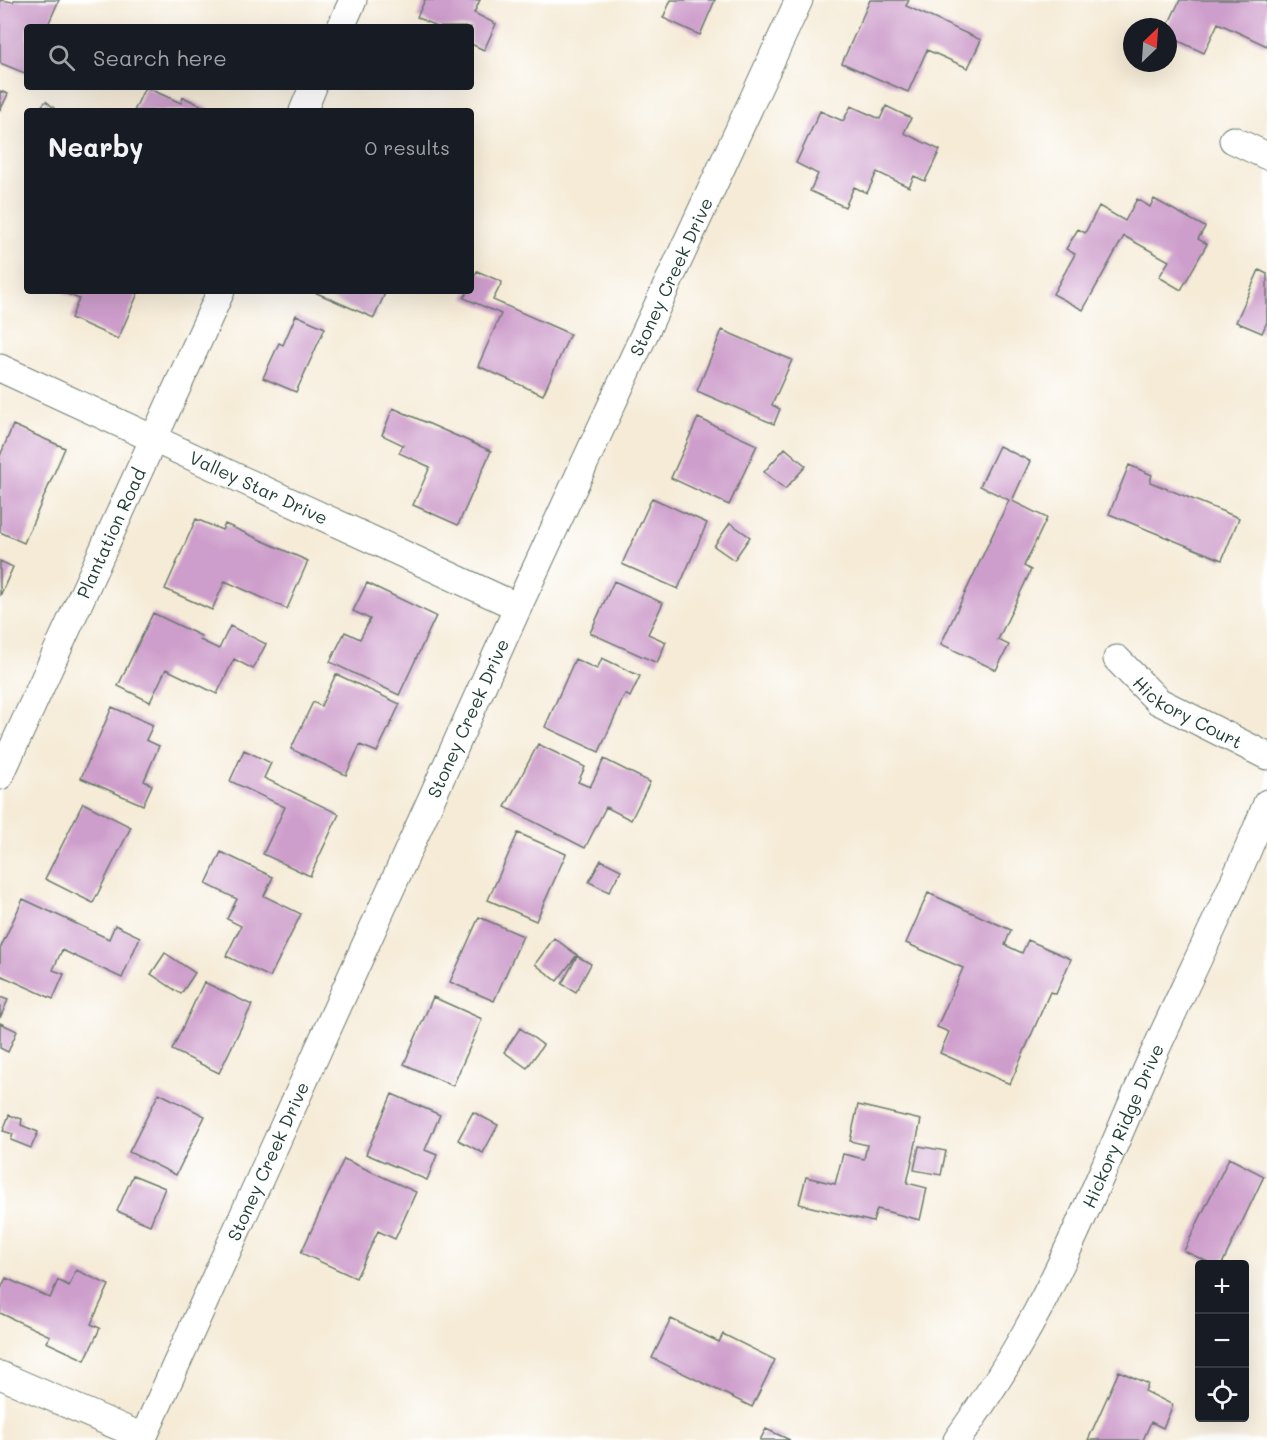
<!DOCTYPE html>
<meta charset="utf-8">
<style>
:root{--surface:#171b24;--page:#20242c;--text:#f1f3f6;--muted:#9ea1a6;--line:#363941}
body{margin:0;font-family:Mali,sans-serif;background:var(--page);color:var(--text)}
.controls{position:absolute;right:18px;bottom:18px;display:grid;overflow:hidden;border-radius:6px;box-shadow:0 6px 24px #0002}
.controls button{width:54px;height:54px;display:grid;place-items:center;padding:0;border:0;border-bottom:2px solid var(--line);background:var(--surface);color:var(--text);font:30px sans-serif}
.compass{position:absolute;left:1123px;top:18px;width:54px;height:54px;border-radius:50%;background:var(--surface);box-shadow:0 6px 24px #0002;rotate:25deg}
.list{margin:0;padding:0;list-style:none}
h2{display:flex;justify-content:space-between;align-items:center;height:78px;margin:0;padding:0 24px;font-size:26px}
h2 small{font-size:20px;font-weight:400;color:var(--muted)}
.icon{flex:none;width:33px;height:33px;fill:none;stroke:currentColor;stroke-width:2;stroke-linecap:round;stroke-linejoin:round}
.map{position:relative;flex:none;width:1267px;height:1440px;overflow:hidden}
.search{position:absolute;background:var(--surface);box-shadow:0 6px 24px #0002;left:24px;top:24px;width:450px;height:66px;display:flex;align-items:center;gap:15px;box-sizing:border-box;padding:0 21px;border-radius:6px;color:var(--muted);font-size:22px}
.panel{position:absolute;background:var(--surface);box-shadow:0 6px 24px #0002;left:24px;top:108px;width:450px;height:186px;border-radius:6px}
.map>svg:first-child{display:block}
.building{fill:#cd9dcb}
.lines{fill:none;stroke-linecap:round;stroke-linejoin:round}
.minor-casing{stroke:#6a7a6d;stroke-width:29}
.minor{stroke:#fff;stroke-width:27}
.labels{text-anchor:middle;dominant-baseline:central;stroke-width:6;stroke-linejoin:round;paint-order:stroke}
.street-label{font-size:18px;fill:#1f3d34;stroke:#fff}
</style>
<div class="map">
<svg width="1267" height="1440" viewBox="0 0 1267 1440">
<rect width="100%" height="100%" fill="#fff"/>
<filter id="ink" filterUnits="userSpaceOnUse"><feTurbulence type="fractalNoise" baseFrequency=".0167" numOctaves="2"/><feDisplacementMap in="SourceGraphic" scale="12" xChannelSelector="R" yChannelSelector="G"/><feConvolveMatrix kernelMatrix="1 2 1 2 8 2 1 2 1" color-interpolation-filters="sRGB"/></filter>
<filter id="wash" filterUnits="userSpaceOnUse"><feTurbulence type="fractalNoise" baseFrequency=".008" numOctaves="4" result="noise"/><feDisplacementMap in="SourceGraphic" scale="24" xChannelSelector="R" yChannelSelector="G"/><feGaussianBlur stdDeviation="1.35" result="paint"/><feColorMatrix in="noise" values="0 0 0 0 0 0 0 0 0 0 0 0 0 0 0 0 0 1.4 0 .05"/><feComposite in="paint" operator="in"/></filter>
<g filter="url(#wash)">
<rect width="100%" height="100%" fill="#f5ebd7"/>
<g id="blocks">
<path class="building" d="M0,0l13,2 1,-2h45l-12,27h-20v47l-27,-11z
M425,0h55l-6,13 22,11 -12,26 -13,-6v-17h-34l-20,-10z
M671,0h44l-15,35 -37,-17z
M870,0h39l-3,6 75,34 -13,28 -41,-18 -19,42 -66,-29z
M1180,0h87v46l-49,-23 -14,30 -36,-17 -1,-9z
M145,87l36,16 2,-6 30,14h-79z
M0,91l8,3 -8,17z
M46,101l11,10h-20z
M851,106l29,13 6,-13 25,12 -7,15 36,17 -15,31 -11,-5 -5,11 -32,-15 -10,21 -13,-6 -9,20 -35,-16 8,-17 -22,-11 24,-52 23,10z
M1137,199l13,8 4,-8 51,28 -7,12 9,5 -26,46 -22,-13 10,-16 -45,-25 -41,74 -30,-16 22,-40 -9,-5 12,-20 7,4 14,-27 26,15z
M1259,270l8,4v48l-5,11 -26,-11z
M477,271l25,11 -9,18 77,34 -27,61 -65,-29 23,-52 -37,-16 4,-7h3v-8z
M60,291h79l-21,48 -47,-21 8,-19z
M312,291h74l-12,27z
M296,315l29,13 -29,64 -33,-14 16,-35 4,2z
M722,330l70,30 -20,45 8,4 -6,15 -77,-33z
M393,408l98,43 -33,74 -45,-20 17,-38 -31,-14 4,-8 -21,-10z
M698,418l59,27 -28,60 -58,-27z
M13,425l52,23 -41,95 -24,-11v-76z
M999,446l31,15 -18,40 35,17 -23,48 7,4 -33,70 11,5 -13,25 -55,-26 68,-144 -29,-14z
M785,448l21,18 -21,23 -21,-17z
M1129,465l23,10 -2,7 89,36 -17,42 -113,-46z
M652,498l55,25 -29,66 -56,-25z
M196,519l26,11 3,-6 83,37 -21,48 -62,-28 -13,29 -47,-21z
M730,523l20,14 -16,23 -20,-14z
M0,561l13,6 -13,29z
M614,581l49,22 -15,31 18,8 -9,21 -67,-30z
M367,583l69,33 -37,79 -69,-33 15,-30 15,7 10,-20 -17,-8z
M153,613l48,23 -1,4 19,9 11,-23 36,18 -13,25 -19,-10 -17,35 -51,-25 -16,33 -32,-16z
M602,658l38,18 -10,21 -5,-3 -26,58 -54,-25 30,-68 22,10z
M336,674l64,30 -23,48 -17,-7 -14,30 -55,-26 22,-47 8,4z
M112,707l41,18 -7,15 13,6 -15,35 8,4 -9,20 -62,-27z
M538,744l47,23 -7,15 12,5 14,-28 46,23 -19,38 -25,-13 -21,41 -80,-41z
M244,750l27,13 -7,15 75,36 -29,62 -47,-22 22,-47 -55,-26z
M83,803l48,24 -38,76 -48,-24z
M518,833l48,21 -30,67 -48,-21z
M221,852l52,25 -9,19 37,18 -31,63 -44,-21 15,-30 -14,-7 10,-20 -31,-15z
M601,860l20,10 -12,22 -20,-10z
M928,893l83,37 -6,15 17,8 6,-13 43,19 -15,35 -6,-2 -40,92 -70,-31 9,-21 -12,-5 26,-59 -57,-25z
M23,899l86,40 6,-14 25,12 -18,41 -60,-28 -9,20 11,4 -11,25 -53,-24v-26z
M479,917l44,19 -29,65 -44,-19z
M554,938l23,17 -20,26 -22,-17z
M165,953l30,20 -14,21 -30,-20z
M577,956l14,8 -15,28 -14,-8z
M204,982l48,23 -33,68 -47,-23z
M0,997l8,3 -8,18z
M433,997l49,22 -29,67 -49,-22z
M0,1023l17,8 -9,21 -8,-4z
M520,1028l23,17 -16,23 -23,-16z
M159,1093l46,23 -29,59 -47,-23z
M392,1094l48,21 -15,35 12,5 -10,25 -61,-26z
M858,1105l63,15 -14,63 20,5 -7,32 -43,-11 -4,13 -74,-18 7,-27 29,7 8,-30 21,5 3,-14 -17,-4z
M473,1112l25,13 -15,28 -25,-13z
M9,1115l13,4 -1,6 17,7 -7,16 -20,-8 2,-6 -10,-3z
M919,1146l27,5 -5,24 -27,-5z
M1229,1158l35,18 -42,88h-10l-28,-13z
M344,1159l72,33 -21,47 -17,-8 -22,47 -55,-25z
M133,1175l32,13 -15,37 -33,-14z
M76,1270l33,15 -18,39 9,4 -15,32 -39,-18 4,-6 -50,-23v-22l6,-13 44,20 8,-18 11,6z
M671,1319l48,23 4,-8 52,26 -23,47 -100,-49z
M1119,1371l29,13 -3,7 28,14 -10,23 -12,-6 -8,18h-55z
M766,1429l24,11h-30z"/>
</g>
</g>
<g filter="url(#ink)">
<use href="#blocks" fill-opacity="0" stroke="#6a7a6d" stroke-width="1.5"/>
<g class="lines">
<g class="minor-casing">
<g id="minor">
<path d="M341,27l12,-27"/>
<path d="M303,111l10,-24"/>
<path d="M1233,140l34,16"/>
<path id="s1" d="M0,368l518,239"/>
<path id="s2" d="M1117,659l41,42 109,55"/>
<path id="s3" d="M0,776l221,-485"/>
<path d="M0,1375l143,62"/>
<path id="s4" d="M142,1440l376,-833 281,-607"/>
<path id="s5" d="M957,1440c36,-51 71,-107 98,-164 35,-71 64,-144 96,-216 39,-86 82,-170 116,-257"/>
</g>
</g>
<use href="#minor" class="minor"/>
</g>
</g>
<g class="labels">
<g class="street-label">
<text stroke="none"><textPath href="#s4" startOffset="1278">Stoney Creek Drive</textPath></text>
<text stroke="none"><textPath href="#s1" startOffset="285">Valley Star Drive</textPath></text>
<text stroke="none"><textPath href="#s3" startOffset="267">Plantation Road</textPath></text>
<text stroke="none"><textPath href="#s2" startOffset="90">Hickory Court</textPath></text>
<text stroke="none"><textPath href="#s4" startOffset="792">Stoney Creek Drive</textPath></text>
<text stroke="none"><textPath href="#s5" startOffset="356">Hickory Ridge Drive</textPath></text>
<text stroke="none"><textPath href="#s4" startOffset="306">Stoney Creek Drive</textPath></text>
</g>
</g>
</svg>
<div class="controls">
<button>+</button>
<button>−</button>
<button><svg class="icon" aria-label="locate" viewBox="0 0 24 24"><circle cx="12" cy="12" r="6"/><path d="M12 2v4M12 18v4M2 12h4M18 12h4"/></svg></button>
</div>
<svg class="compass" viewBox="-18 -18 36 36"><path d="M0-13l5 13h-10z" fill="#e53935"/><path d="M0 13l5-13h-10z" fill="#9ea1a6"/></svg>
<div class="search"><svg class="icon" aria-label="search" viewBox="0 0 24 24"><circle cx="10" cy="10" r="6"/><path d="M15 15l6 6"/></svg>Search here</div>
<section class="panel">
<h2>Nearby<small>0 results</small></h2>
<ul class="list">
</ul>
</section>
</div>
